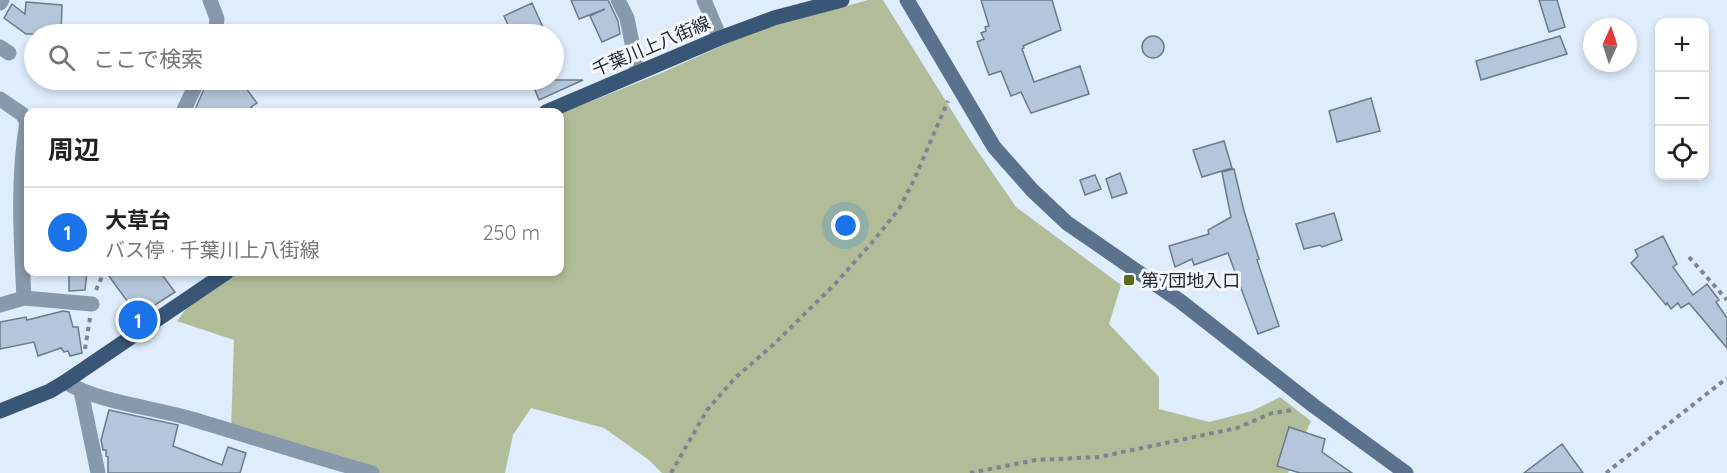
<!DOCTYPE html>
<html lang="ja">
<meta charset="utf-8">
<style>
:root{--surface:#fff;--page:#f6f6f6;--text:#222;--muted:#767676;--line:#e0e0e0;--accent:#1a73e8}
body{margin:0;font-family:Quicksand,"Noto Sans JP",sans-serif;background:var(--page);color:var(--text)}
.controls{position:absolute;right:18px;top:18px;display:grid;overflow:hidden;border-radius:12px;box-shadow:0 3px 9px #0003}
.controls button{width:54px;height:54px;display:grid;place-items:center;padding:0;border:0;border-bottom:2px solid var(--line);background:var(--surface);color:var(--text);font:30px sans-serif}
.compass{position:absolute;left:1583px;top:18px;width:54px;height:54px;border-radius:50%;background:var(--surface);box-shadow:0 3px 9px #0003;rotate:3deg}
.you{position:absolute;left:846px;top:226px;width:21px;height:21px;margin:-15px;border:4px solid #fff;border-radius:50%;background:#1a73e8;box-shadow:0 0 0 9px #1a73e833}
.badge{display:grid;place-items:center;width:39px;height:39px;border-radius:50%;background:var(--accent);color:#fff;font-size:20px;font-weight:700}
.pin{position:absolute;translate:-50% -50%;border:3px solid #fff;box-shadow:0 2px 6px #0006}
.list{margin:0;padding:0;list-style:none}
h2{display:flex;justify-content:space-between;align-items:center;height:78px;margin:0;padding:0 24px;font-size:26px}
h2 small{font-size:20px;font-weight:400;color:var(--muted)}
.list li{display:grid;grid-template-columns:39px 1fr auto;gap:18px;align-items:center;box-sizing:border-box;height:90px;padding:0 24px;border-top:2px solid var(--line)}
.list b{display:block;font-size:22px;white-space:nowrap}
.list p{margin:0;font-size:20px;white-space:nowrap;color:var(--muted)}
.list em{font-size:20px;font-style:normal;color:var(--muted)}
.icon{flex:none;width:33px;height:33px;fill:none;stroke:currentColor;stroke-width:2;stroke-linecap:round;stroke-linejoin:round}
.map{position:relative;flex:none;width:1727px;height:473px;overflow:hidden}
.search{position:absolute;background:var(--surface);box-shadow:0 3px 9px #0003;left:24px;top:24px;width:540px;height:66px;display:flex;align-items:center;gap:15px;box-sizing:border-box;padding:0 21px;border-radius:33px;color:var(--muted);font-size:22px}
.panel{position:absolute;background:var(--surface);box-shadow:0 3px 9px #0003;left:24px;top:108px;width:540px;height:168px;border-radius:12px}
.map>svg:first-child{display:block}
.green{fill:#b1bd99}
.building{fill:#b5c6da;stroke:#6b7b8d;stroke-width:1.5}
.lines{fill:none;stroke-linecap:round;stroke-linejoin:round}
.path{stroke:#7c8691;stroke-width:4;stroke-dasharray:4.5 4.5;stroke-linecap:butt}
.street{stroke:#8899ac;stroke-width:15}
.secondary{stroke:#5a728d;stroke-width:15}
.primary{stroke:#395676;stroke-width:15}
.poi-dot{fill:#596c1a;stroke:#f4f8fc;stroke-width:2}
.labels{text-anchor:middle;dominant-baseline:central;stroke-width:6;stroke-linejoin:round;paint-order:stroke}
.street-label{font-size:18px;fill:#21282f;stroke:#f4f8fc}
.poi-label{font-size:18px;fill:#21282f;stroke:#f4f8fc;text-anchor:start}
</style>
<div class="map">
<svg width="1727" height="473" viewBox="0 0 1727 473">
<rect width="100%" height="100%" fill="#deecfc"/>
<path class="green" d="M868,0h15l87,140 46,67 105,78 -12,39 50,53v32l50,13 43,-11 28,-14 31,24 -23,52h-626l-13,-13 -45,-32 -73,-20 -18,27 -8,38h-154l-120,-42 3,-91 -57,-19 15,-20 48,-29h320v-158l99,-40 96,-43z"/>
<path class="building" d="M571,0h37l10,21 2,13 -18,8 -12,-26 15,-7 -26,10z
M981,0h71l9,30 -38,16 1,2 -2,1 12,33 46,-16 9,28 -58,19 -10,-21 -10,4 -10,-25 -12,4 -12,-33 7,-3 -3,-6 5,-2 -1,-4 4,-1z
M1539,0h18l8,27 -16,5z
M26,2l36,3 -1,29h-35l-22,-16 8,-14 13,10z
M532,3l14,31h-34l-8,-18z
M1560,36l7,18 -86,26 -5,-19z
M1142 47a11 11 0 1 1 22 0a11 11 0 1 1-22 0Z
M208,80h32l17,23 -6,4 6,5h-63z
M531,80h52l-44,20z
M1371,98l9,33 -43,11 -8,-31z
M1224,141l8,27 -30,9 -9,-27z
M1234,169l10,42 15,48 -2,1 22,66 -21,8 -30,-81 -34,12 -2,-6 -17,8 -6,-21 40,-12 -1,-4 23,-13 -9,-45z
M1120,173l7,20 -15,5 -6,-19z
M1095,175l6,14 -16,6 -5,-15z
M1334,213l8,27 -20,7 -2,-2 -16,4 -8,-25z
M1663,236l14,28 -4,3 20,28 14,-11 12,16 -3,2 11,16v30l-38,-45 -8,5 -3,-5 -7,6 -4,-6 -1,2 -35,-42 7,-7 -3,-6z
M69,272h18l-2,18 -16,1z
M106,272h54l15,20 -37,24z
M63,311l6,1 4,15h5l4,26 -12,3 -2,-5 -4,1 -3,-4 -23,8 -4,-14 -34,7v-27l26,-5 1,3z
M109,410l69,15 -5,21 49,19 6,-18 18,6 -6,20h-132v-16l-2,-1v-6h-3l-2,-10z
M1289,427l36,12 -3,13 30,21h-52l-23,-7z
M1562,444l21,29h-59z"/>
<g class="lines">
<path class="path" d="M1689,257l38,43
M96,290l8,-18
M85,349l5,-31
M671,473l36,-63 28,-32 38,-33 61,-60 41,-46 24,-30 14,-27 35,-81
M970,473l66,-13 63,-3 138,-29 35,-15 21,-3
M1606,473l121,-95"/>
<path class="street" d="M210,0l7,19 -2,15
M618,0l9,18 11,55
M704,0l16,38
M0,3l2,-3
M0,47l9,6
M0,99l22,15 6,10
M183,112l15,-32
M24,298c-3,-58 -7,-119 3,-176
M0,305l24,-7 68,6
M65,382c36,21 86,25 127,37 60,18 120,37 180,54
M81,391l17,82"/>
<path class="secondary" d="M907,0l87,147 38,43 35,33 113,78 134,105 92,67"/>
<path class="primary" d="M546,112l174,-74 54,-20 68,-18
M0,411l50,-20 15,-9 162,-110"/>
</g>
<rect class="poi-dot" x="1123" y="274" width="12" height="12" rx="3"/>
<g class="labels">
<g class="street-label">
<text transform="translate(651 46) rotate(-23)">千葉川上八街線</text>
</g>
<g class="poi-label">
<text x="1141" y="280">第7団地入口</text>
</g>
</g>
</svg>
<div class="controls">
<button>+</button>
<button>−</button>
<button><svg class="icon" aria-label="locate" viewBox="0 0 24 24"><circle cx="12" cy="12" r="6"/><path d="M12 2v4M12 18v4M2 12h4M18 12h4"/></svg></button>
</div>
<svg class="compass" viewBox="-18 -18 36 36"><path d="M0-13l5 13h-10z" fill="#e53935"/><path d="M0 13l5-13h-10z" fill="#767676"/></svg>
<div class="you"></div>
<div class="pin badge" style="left:138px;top:320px">1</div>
<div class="search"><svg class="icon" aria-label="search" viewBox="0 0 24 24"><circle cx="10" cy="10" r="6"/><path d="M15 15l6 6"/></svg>ここで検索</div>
<section class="panel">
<h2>周辺<small></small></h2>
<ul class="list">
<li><span class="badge">1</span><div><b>大草台</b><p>バス停 · 千葉川上八街線</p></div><em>250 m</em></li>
</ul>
</section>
</div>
